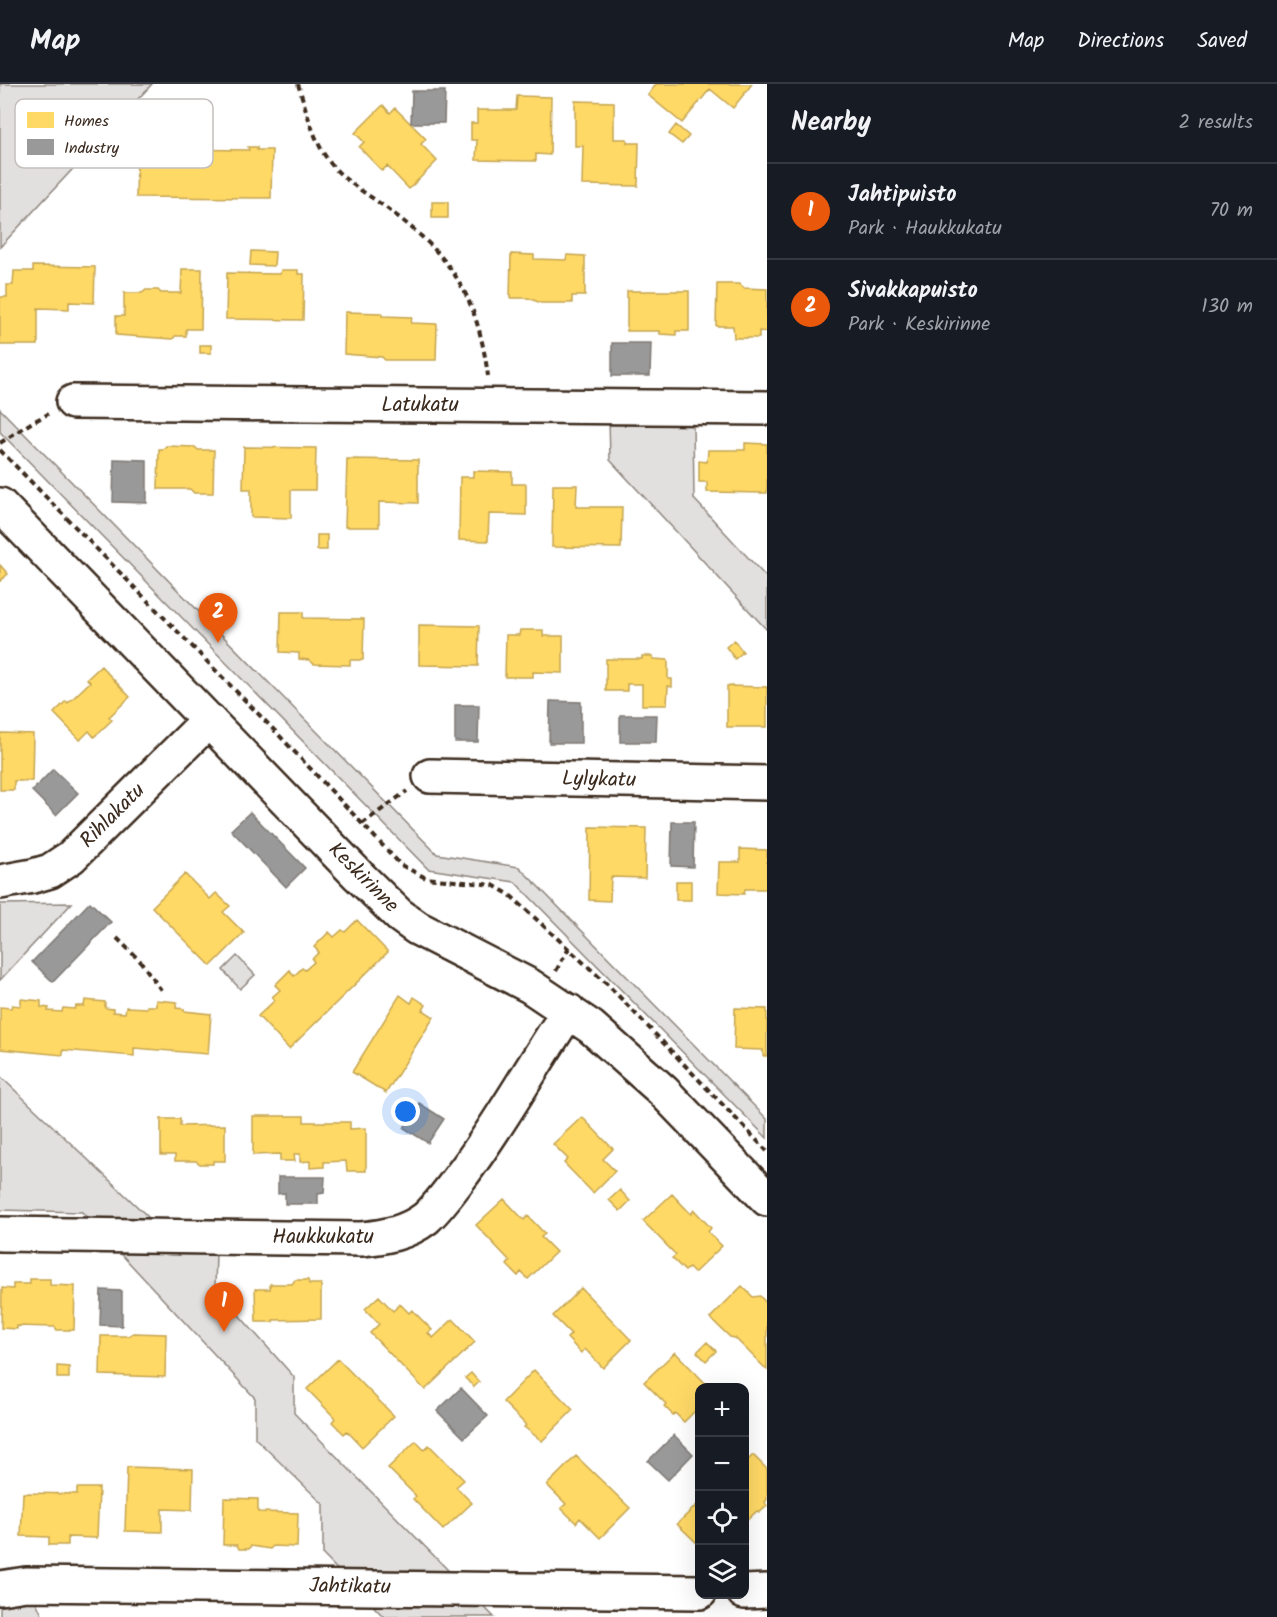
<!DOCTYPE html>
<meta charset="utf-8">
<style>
:root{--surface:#171b24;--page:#242831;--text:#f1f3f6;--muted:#9ea1a6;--line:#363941;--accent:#ea580c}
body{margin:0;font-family:Kalam,sans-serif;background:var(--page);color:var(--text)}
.controls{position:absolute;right:18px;bottom:18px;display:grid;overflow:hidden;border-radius:12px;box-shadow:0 6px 24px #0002}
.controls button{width:54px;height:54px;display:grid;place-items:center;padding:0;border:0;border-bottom:2px solid var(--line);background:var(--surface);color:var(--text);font:30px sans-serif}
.you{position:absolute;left:406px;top:1028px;width:21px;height:21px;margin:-15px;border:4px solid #fff;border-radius:50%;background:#1a73e8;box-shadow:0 0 0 9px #1a73e833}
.badge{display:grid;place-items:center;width:39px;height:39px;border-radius:50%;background:var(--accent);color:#fff;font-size:20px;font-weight:700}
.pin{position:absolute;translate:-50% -50px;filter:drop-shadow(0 2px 3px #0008)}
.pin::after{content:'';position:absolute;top:32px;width:21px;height:18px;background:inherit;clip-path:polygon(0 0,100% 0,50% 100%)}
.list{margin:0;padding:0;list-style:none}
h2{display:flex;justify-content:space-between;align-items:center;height:78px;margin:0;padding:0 24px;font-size:26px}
h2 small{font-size:20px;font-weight:400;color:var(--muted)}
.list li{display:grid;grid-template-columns:39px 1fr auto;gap:18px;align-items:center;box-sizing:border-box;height:96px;padding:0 24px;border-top:2px solid var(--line)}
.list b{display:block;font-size:22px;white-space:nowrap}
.list p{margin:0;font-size:20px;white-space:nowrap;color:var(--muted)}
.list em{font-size:20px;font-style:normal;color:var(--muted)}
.icon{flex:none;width:33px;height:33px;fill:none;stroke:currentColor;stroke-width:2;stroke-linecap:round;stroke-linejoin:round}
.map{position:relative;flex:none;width:767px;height:1533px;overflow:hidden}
header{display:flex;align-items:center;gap:36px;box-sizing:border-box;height:84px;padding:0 30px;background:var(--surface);border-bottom:2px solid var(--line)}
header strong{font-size:28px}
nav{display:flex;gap:33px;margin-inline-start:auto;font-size:21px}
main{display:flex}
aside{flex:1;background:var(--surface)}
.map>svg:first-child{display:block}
.green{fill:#e2e0de;stroke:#8e857e;stroke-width:1.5}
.homes{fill:#ffd966;stroke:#c4a450;stroke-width:1.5}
.industry{fill:#999;stroke:#7d7874;stroke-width:1.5}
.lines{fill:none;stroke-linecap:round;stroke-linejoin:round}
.minor-casing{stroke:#3b2a1e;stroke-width:38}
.path{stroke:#3b2a1e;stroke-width:4;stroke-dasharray:6 4.5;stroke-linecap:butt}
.minor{stroke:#fff;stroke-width:33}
.labels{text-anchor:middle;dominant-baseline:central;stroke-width:6;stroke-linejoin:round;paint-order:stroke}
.street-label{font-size:21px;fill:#3b2a1e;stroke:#fff}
.key{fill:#fff;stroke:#c4bfbc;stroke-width:1.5}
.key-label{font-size:16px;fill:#3b2a1e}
</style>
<header>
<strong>Map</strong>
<nav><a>Map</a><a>Directions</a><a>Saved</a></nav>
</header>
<main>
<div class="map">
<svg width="767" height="1533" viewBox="0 0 767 1533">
<rect width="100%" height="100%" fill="#fff"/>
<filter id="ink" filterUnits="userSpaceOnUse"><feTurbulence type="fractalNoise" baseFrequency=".0167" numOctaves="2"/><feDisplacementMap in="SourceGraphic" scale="12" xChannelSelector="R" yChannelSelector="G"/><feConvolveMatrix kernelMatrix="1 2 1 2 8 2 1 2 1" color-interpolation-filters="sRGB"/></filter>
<g filter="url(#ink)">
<path class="green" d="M0,0h152l-152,163z
M0,325l437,445 82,13 248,252v19l-252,-256 -87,-13 -428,-437z
M609,334l84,4 1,77 73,79v52l-157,-170z
M72,819l-72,77v-76z
M237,872l18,19 -15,14 -17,-19z
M0,992l185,176 31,1 -1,35 79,89v36l200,204h-110l-61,-62v-51l-68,-66v-40l-173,-186 -82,-2z
M0,1505l31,2 12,26h-43z"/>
<path class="homes" d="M656,0h96l-19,24 -23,-19 -28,34 -34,-28z
M517,12l34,1 -1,58 -14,-1v7l-60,-1 1,-20h-6v-17h6v-13h39z
M575,17l39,1v37h13v4h12l-1,43 -56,-1 1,-39h-8z
M383,21l7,8 5,-5 31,31 -5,5 16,17 -28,28 -22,-23 -5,5 -23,-24 5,-5 -9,-9z
M676,41l13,11 -7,8 -13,-10z
M152,62h9v3l88,1 -1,-3h9v3h15l-1,48 -135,-1 1,-49h15z
M432,118h16v16h-16z
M251,167l24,1 -1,14 -24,-1z
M511,170l23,1v4l32,1 1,-5 18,1v40h-13v7h-31l-13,-5h-18z
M33,182l62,1 -1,36 -25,-1v7l-31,-1v37h-38v-48h7v-12h6l1,-14h19z
M182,185h20l-1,60h-15v7h-11l-2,3 -57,-4v-19h8v-23h18l4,-3h12l3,3h20z
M281,186h17v4h6l-1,46 -77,-1 1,-46 53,1z
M717,200h23l4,4 23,1v43l-8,-1v7h-25l-1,-12h-17z
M627,207h62v40h-13v4l-16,-1v-3h-33z
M345,228l37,1v3l30,1 -1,6 26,1 -1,36h-51l-3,-3 -38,-3z
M200,261h11v8h-11z
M745,359l22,1v49l-60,-1v-10h-8v-21l8,1 1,-12h37z
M166,362l29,1 3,3h16l-1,43h-19l-4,-4h-32l1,-40h4z
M244,363l72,1 -1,42h-24v28l-40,-1v-28h-8z
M347,375l71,1v43l-39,-1v25h-34z
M473,387l39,1v12h14v31l-37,-1 -1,27 -29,-1 1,-63h13z
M553,401h24l-1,22h46l-1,41 -69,-1z
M317,451h10v15h-10z
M0,481l8,9 -8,7z
M281,528h22v6l61,1 -1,41h-13v5l-36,-1 -5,-4 -10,-1v-6l-19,-1z
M419,541l60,1 -1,40 -59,-1z
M520,546h23v6h20v37l-30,-1v5h-28l1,-42h13z
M734,556l9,12 -8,7 -9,-12z
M642,572h11v3l15,1v19h4v8l-4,-1 -1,19h-25v-21h-15v7h-21v-32h36z
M101,582l29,31 -21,20 3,3 -18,17 -5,-6 -9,9 -26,-27 12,-12 2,2 22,-21 -3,-3z
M727,602l40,1v40h-40z
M0,649l33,1 -1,47h-18v9h-14z
M590,743l56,1 -1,50 -34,-1 -1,24 -21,-1z
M740,765l27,1v39h-22l-1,5 -26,-1 1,-31h21z
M185,790l25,25 6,-6 14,13 -7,6 21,21 -33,33 -59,-59z
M676,797h15v19h-15z
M357,836l31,32 -99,97 -31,-33 17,-16 -3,-3 8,-7 -5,-5 15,-15 4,6 8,-8 3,2 9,-8 -2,-3 7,-7 -5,-5 15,-15 5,5 8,-7 3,2z
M400,911l11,8 3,-6 12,8 -3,5 11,7 -48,76 -34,-21z
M21,915l20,2v6l8,1 -1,3 14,1 1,-4 12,1 1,-3h8l1,-6 20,2v6l8,1v3l12,1 1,-6 21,1v-2h9v-6l21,2 -1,6 8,1v2l27,3 -3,40 -74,-6v8l-71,-6v5l-63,-6v-42l11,1 1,-3 9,1z
M735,924l32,1v47h-4v-6l-29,-1z
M253,1032h51v6h46v7l16,-1v43h-19l-1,-10 -22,1v5l-14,1v-7l-10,1v-8h-6l1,7h-15v-7l-27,1z
M582,1033l31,32 -10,10 12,12 -22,22 -29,-30 4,-4 -15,-15z
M161,1035h19v7l45,-1v36h-12v3h-13l-4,-3h-21v-6h-14z
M620,1106l10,11 -10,10 -11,-11z
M672,1110l19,20 3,-4 17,18 -3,4 14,14 -28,27 -5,-5 -4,3 -13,-13 4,-3 -33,-34z
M504,1115l20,21 4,-4 17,18 -4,3 15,15 -28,27 -7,-7 -3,4 -11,-11 3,-4 -34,-36z
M30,1195h20v6l25,1 -1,44h-17l-2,-3 -38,-1v3l-16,-1 1,-40 11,1v-5h17z
M295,1196h13l1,4h12v35l-48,1v2h-17l-1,-33h15v-5h22z
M742,1202l11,11 7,-1 7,8v66l-32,-32 -5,-1 -20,-19z
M581,1204l50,52 -28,28 -18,-19 -4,4 -14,-15 4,-4 -18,-18z
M379,1212l14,15 7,-7 9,9 3,-3 20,20 -4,3 5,5 20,-19 22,23 -50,48 -55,-57 9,-9 -14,-15z
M133,1249l33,1 -1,43 -65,-2 1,-39h27z
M707,1258l9,9 -10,10 -9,-9z
M675,1268l35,36h-10v18l-16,16 -9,-9 -2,2 -9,-9 2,-2 -22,-22z
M338,1275l56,57 -32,31 -15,-16 -3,3 -12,-12 3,-4 -28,-29z
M57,1282l12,1v11h-12z
M534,1286l39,40 -31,31 -18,-14 2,-2 -23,-23z
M471,1289l8,9 -5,5 -9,-9z
M416,1357l8,9 5,-5 35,35 -8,7 16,16 -29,27 -30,-31 3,-3 -28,-28z
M753,1371l14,14v31l-2,2 2,4 -8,7 -2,-2 -12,11 -1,-58z
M576,1372l54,52 -30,30 -20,-20 -4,5 -15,-15 5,-4 -19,-19z
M127,1383l66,2 -1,41 -30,-1v23l-37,-1z
M77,1404h22l-2,50 -29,-1v8h-19v-8l-28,-1 2,-43 54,1z
M224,1414l34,1v13l40,1 -1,34 -24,-1 -3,3 -19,-3 -2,3h-10l-2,-4h-14z
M700,1418v44l-23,-22z"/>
<path class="industry" d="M412,7h33l-1,32h-33z
M612,259h39l-1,33h-38z
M114,375l33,1v43l-34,-1z
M550,617l31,1v41h-32z
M455,621h24l-1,37h-23z
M620,631h37l-1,27h-36z
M53,685l25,24 -22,22 -24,-24z
M250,728l55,56 -19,19 -55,-57z
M672,738h22l-1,45 -22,-1z
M90,818l21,20 -58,60 -21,-20z
M419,1019l25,16 -16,24 -24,-15z
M278,1093h47l-1,16 -6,1v10h-33v-11l-7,1z
M101,1206l21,1v35l-22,-1z
M461,1304l27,28 -24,22 -27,-27z
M674,1351l19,19 -25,26 -20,-19z"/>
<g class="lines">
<g class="minor-casing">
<path id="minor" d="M73,318l694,6
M0,421l358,370 41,40 18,13 113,58 61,41 72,64 104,108
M430,692l337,7
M0,798l33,-6 17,-5 21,-14 138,-137
M0,1150l361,5c23,-2 46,-6 65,-21 14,-13 26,-30 38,-46 38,-51 69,-108 105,-161
M0,1504l26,-4 674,8
M744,1508l23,-1"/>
</g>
<path class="path" d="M298,0c8,25 15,55 30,76 15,21 37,32 57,47 66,48 92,87 103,169
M0,359l31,-20 17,-9
M0,366l275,281 126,134 25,13 67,7 17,10 99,91 158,165
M362,740l45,-33
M117,854l24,24 20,28
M556,887l13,-23"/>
<use href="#minor" class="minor"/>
</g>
</g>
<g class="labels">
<g class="street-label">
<text x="420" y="321">Latukatu</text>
<text transform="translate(599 696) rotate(1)">Lylykatu</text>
<text transform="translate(113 732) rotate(-45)">Rihlakatu</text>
<text transform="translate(363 794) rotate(45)">Keskirinne</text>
<text x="323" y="1153">Haukkukatu</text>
<text transform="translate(350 1503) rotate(1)">Jahtikatu</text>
</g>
</g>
<rect x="15" y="15" width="198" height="69" rx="9" class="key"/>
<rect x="27" y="28" width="27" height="16" fill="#ffd966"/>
<rect x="27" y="55" width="27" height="16" fill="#999"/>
<g class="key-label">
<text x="64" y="42">Homes</text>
<text x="64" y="69">Industry</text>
</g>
</svg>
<div class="controls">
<button>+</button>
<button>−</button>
<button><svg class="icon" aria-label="locate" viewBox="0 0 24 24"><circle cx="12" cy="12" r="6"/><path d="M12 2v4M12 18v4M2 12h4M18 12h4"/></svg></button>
<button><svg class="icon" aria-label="layers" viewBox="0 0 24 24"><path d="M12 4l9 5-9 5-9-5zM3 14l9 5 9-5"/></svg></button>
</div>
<div class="you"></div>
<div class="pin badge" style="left:224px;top:1248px">1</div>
<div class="pin badge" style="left:218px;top:559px">2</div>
</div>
<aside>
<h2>Nearby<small>2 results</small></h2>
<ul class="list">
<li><span class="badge">1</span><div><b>Jahtipuisto</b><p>Park · Haukkukatu</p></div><em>70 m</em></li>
<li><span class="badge">2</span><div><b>Sivakkapuisto</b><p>Park · Keskirinne</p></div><em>130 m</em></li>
</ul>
</aside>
</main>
